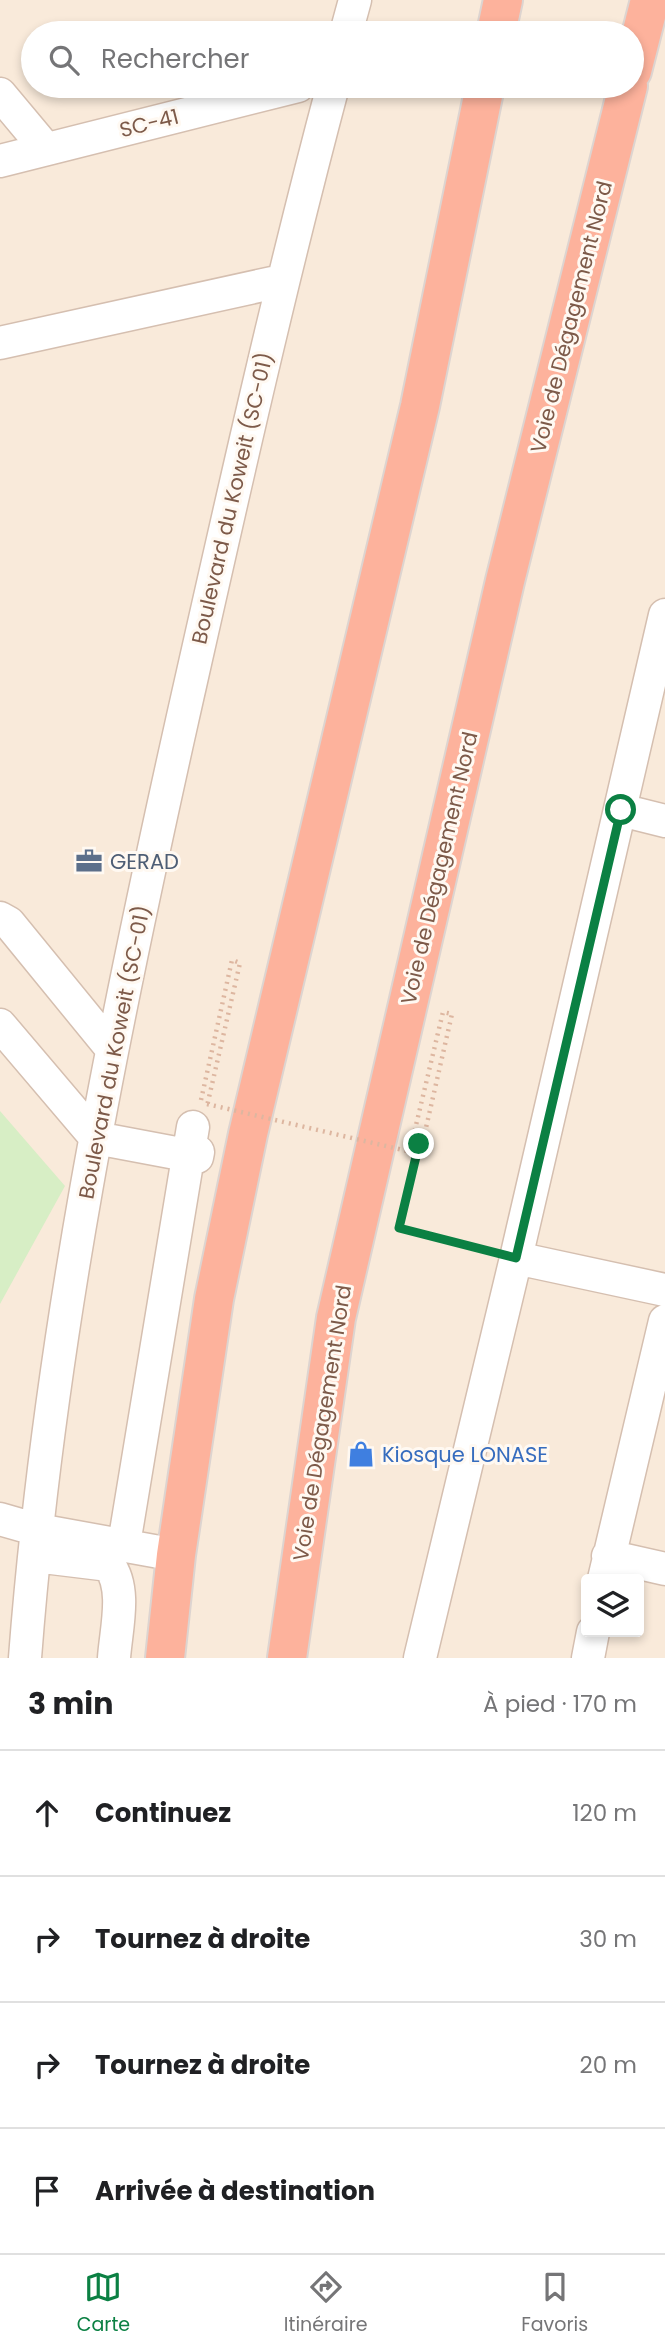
<!DOCTYPE html>
<html lang="fr">
<meta charset="utf-8">
<style>
:root{--surface:#fff;--page:#f2f2f2;--text:#202124;--muted:#757577;--line:#e0e0e0;--accent:#0b8043}
body{margin:0;font-family:Poppins,sans-serif;background:var(--page);color:var(--text)}
.controls{position:absolute;right:21px;bottom:21px;display:grid;overflow:hidden;border-radius:7px;box-shadow:0 4px 10px #0003}
.controls button{width:63px;height:63px;display:grid;place-items:center;padding:0;border:0;border-bottom:2px solid var(--line);background:var(--surface);color:var(--text);font:35px sans-serif}
.stop{position:absolute;width:21px;height:21px;margin:-16px;border:5px solid #0b8043;border-radius:50%;background:#fff}
.stop.end{background:#0b8043;border-color:#fff;box-shadow:0 2px 7px #0008}
.list{margin:0;padding:0;list-style:none}
h2{display:flex;justify-content:space-between;align-items:center;height:91px;margin:0;padding:0 28px;font-size:30px}
h2 small{font-size:23px;font-weight:400;color:var(--muted)}
.list li{display:grid;grid-template-columns:46px 1fr auto;gap:21px;align-items:center;box-sizing:border-box;height:126px;padding:0 28px;border-top:2px solid var(--line)}
.list b{display:block;font-size:26px;white-space:nowrap}
.list em{font-size:23px;font-style:normal;color:var(--muted)}
.icon{flex:none;width:38px;height:38px;fill:none;stroke:currentColor;stroke-width:2;stroke-linecap:round;stroke-linejoin:round}
.map{position:relative;flex:none;width:665px;height:1658px;overflow:hidden}
.search{position:absolute;background:var(--surface);box-shadow:0 4px 10px #0003;left:21px;right:21px;top:21px;height:77px;display:flex;align-items:center;gap:18px;box-sizing:border-box;padding:0 24px;border-radius:38px;color:var(--muted);font-size:26px}
.sheet{height:595px;background:var(--surface)}
nav{display:flex;justify-content:space-around;align-items:center;box-sizing:border-box;height:98px;border-top:2px solid var(--line);background:var(--surface);font-size:19px;color:var(--muted)}
nav a{display:grid;justify-items:center;gap:4px}
nav .on{color:var(--accent)}
.map>svg:first-child{display:block}
.residential{fill:#f9eada;fill-rule:evenodd}
.green{fill:#d7eec5}
.lines{fill:none;stroke-linecap:round;stroke-linejoin:round}
.minor-casing{stroke:#d5bfb0;stroke-width:35}
.highway-casing{stroke:#ddd4d0;stroke-width:42}
.path{stroke:#ddb6a0;stroke-width:4.5;stroke-dasharray:2 5;stroke-linecap:butt}
.minor{stroke:#fff;stroke-width:32}
.highway{stroke:#fdb29c;stroke-width:38}
.path-bridge{stroke:#ddb6a0;stroke-width:4.5;stroke-dasharray:2 5;stroke-linecap:butt}
.route{stroke:#0b8043;stroke-width:9}
.labels{text-anchor:middle;dominant-baseline:central;stroke-width:6;stroke-linejoin:round;paint-order:stroke}
.street-label{font-size:21px;fill:#7d5a49;stroke:#fff9f2}
.service-label{font-size:21px;fill:#4e5e75;stroke:#fff9f2;text-anchor:start}
.shop-label{font-size:21px;fill:#366cbe;stroke:#fff9f2;text-anchor:start}
</style>
<div class="map">
<svg width="665" height="1658" viewBox="0 0 665 1658">
<rect width="100%" height="100%" fill="#fef6ea"/>
<path class="residential" d="M0,0h665v1658h-665zM33,33h599v53h-599zM586,1579h53v53h-53z"/>
<path class="green" d="M0,1111l65,75 -65,118z"/>
<g class="lines">
<g class="minor-casing">
<path id="minor" d="M346,33l9,-33
M0,94l46,55
M0,161l298,-75
M0,343l281,-62
M621,810l44,11
M0,918l9,5 102,125
M0,1025l96,113 101,19 1,-5
M516,1258l149,32
M0,1519l38,11 138,25
M124,1544l69,-417
M35,1556l74,9c18,24 7,64 5,93
M608,1556l57,13
M604,1579l61,-258
M25,1658c24,-316 88,-628 157,-937 48,-213 95,-425 151,-635
M420,1658l96,-400 149,-643
M588,1658l5,-26"/>
</g>
<g class="highway-casing">
<path id="highway" d="M496,33l7,-33
M632,71l18,-71
M165,1658l11,-103 38,-256 34,-165 172,-728 65,-320
M287,1658l49,-340 169,-737 123,-495"/>
</g>
<path class="path" d="M201,1100l31,-140 8,3 -33,143
M420,1154l32,-140 -9,-2 -31,130 7,2 -20,84 89,23"/>
<use href="#minor" class="minor"/>
<use href="#highway" class="highway"/>
<path class="path-bridge" d="M207,1104l213,50"/>
</g>
<g class="lines">
<path class="route" d="M419,1144l-20,84 117,30 105,-448"/>
</g>
<defs>
<g id="office-bare" transform="scale(2.1)"><path d="M-6-3h4V-5.5h4V-3h4V5H-6ZM-1-4.5V-3h2v-1.5ZM-6 0V1H6V0Z" fill="#5c6f8a" stroke="#fff9f2" stroke-width="2.5" paint-order="stroke"/></g>
<g id="shop-bare" transform="scale(2.1)"><path d="M-5-2.5h2.3a2.7 3.5 0 0 1 5.4 0H5L5.5 6h-11ZM-1.5-2.5h3a1.5 2.3 0 0 0-3 0Z" fill="#3f7fe0" stroke="#fff9f2" stroke-width="2.5" paint-order="stroke"/></g>
</defs>
<g fill-rule="evenodd">
<use href="#office-bare" x="89" y="861"/>
<use href="#shop-bare" x="361" y="1454"/>
</g>
<g class="labels">
<g class="street-label">
<text transform="translate(149 123) rotate(-14)">SC-41</text>
<text transform="translate(571 317) rotate(-76)">Voie de Dégagement Nord</text>
<text transform="translate(232 498) rotate(-77)">Boulevard du Koweit (SC-01)</text>
<text transform="translate(439 868) rotate(-77)">Voie de Dégagement Nord</text>
<text transform="translate(114 1052) rotate(-79)">Boulevard du Koweit (SC-01)</text>
<text transform="translate(322 1423) rotate(-81)">Voie de Dégagement Nord</text>
</g>
<g class="service-label">
<text x="110" y="861">GERAD</text>
</g>
<g class="shop-label">
<text x="382" y="1454">Kiosque LONASE</text>
</g>
</g>
</svg>
<div class="controls">
<button><svg class="icon" aria-label="layers" viewBox="0 0 24 24"><path d="M12 4l9 5-9 5-9-5zM3 14l9 5 9-5"/></svg></button>
</div>
<div class="stop" style="left:621px;top:810px"></div>
<div class="stop end" style="left:419px;top:1144px"></div>
<div class="search"><svg class="icon" aria-label="search" viewBox="0 0 24 24"><circle cx="10" cy="10" r="6"/><path d="M15 15l6 6"/></svg>Rechercher</div>
</div>
<section class="sheet">
<h2>3 min<small>À pied · 170 m</small></h2>
<ul class="list">
<li><svg class="icon" aria-label="ahead" viewBox="0 0 24 24"><path d="M12 20V5M6 11l6-6 6 6"/></svg><div><b>Continuez</b></div><em>120 m</em></li>
<li><svg class="icon" aria-label="right" viewBox="0 0 24 24"><path d="M7 20v-9h11M14 6l5 5-5 5"/></svg><div><b>Tournez à droite</b></div><em>30 m</em></li>
<li><svg class="icon" aria-label="right" viewBox="0 0 24 24"><path d="M7 20v-9h11M14 6l5 5-5 5"/></svg><div><b>Tournez à droite</b></div><em>20 m</em></li>
<li><svg class="icon" aria-label="arrive" viewBox="0 0 24 24"><path d="M6 21V4h12l-3 4 3 4H6"/></svg><div><b>Arrivée à destination</b></div></li>
</ul>
</section>
<nav>
<a class="on"><svg class="icon" aria-label="map" viewBox="0 0 24 24"><path d="M3 6l6-2 6 2 6-2v14l-6 2-6-2-6 2zM9 4v14M15 6v14"/></svg>Carte</a>
<a><svg class="icon" aria-label="directions" viewBox="0 0 24 24"><path d="M12 3l9 9-9 9-9-9zM9 14v-3h6M13 9l2 2-2 2"/></svg>Itinéraire</a>
<a><svg class="icon" aria-label="saved" viewBox="0 0 24 24"><path d="M7 4h10v16l-5-4-5 4z"/></svg>Favoris</a>
</nav>
